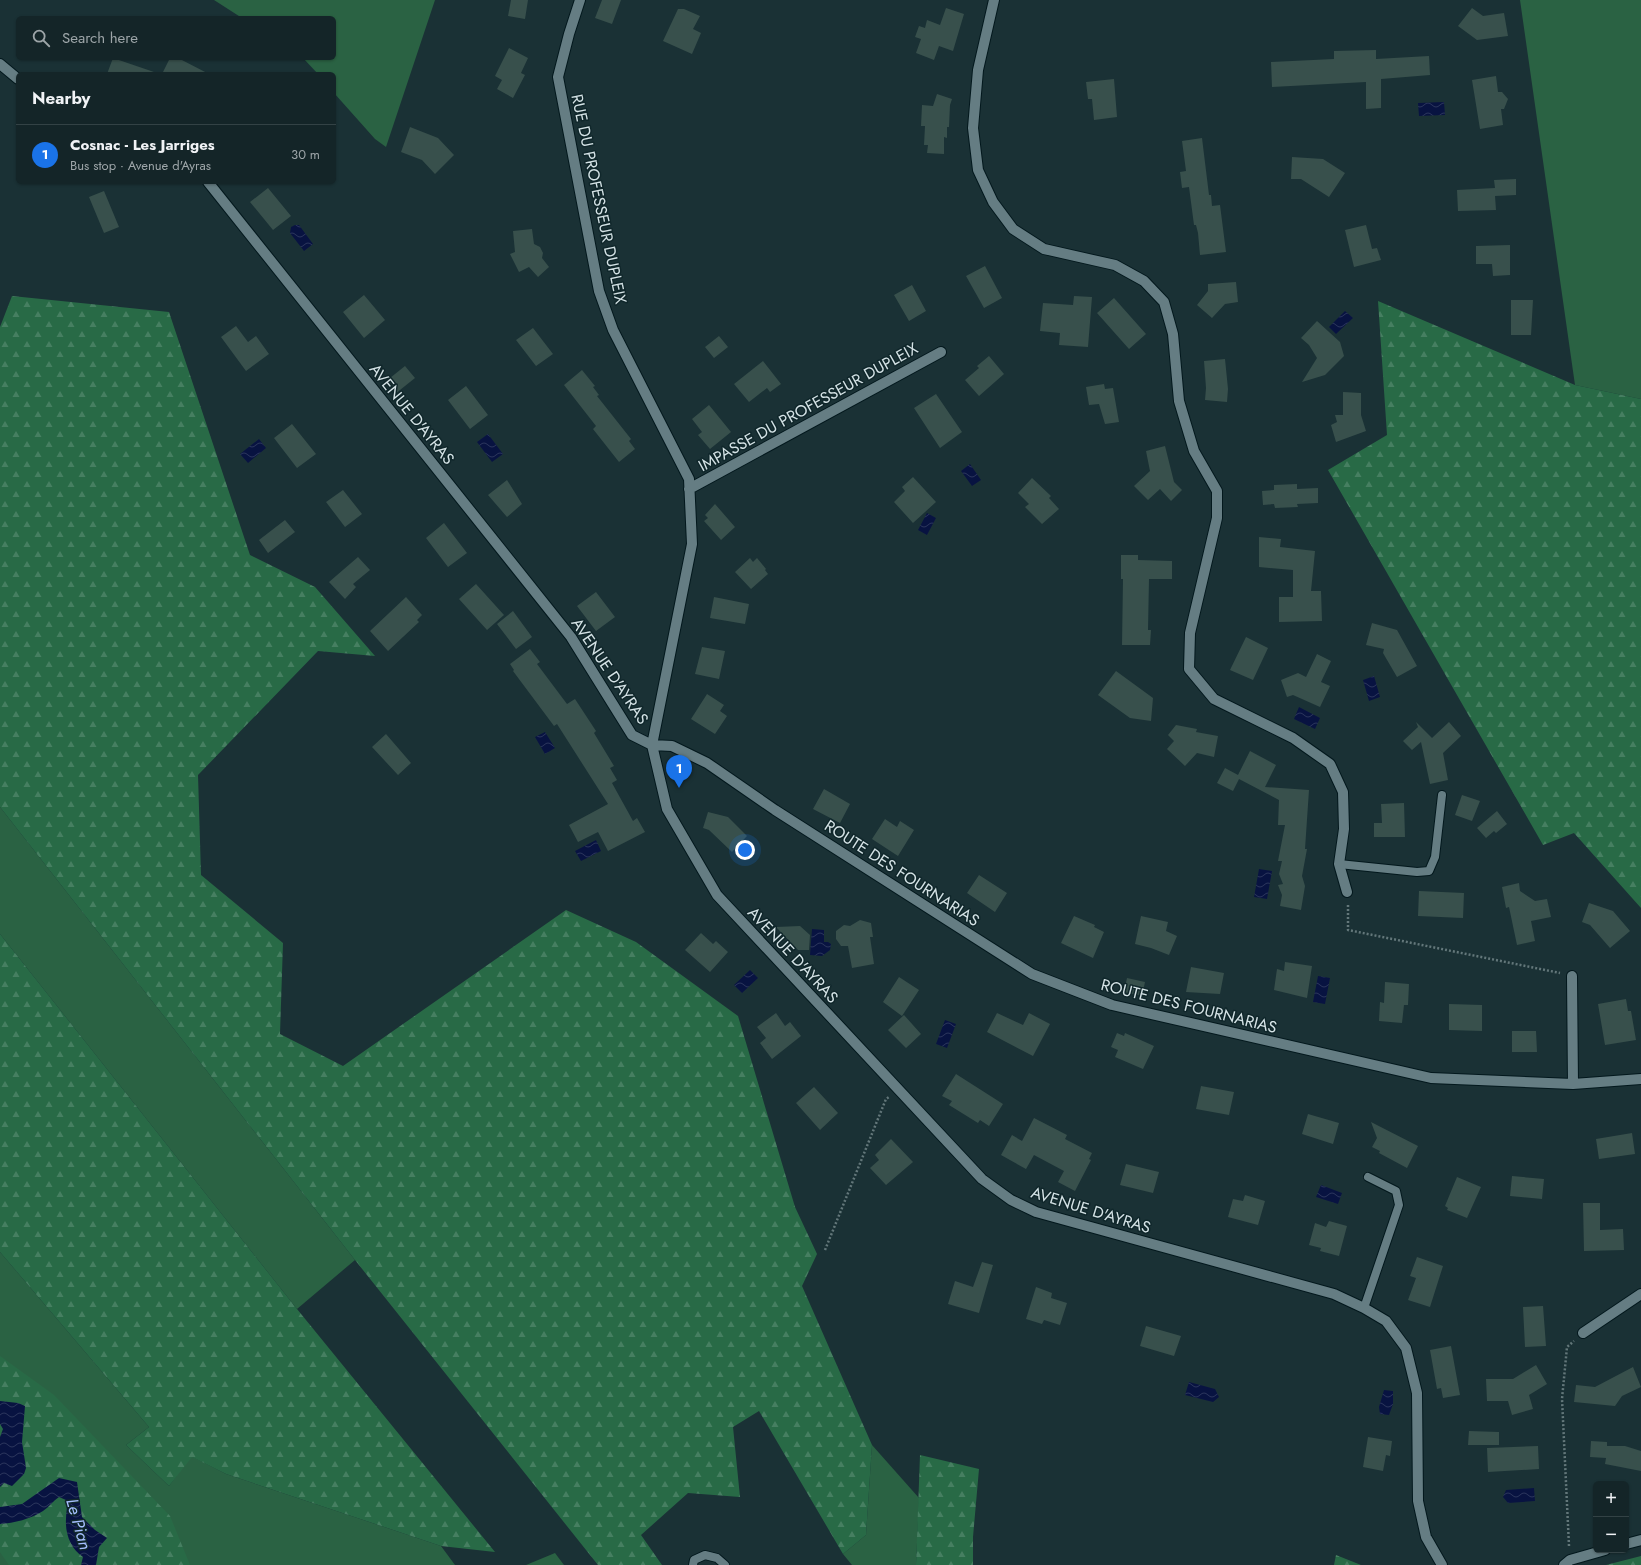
<!DOCTYPE html>
<meta charset="utf-8">
<style>
:root{--surface:#142528;--page:#1d2d30;--text:#f1f3f6;--muted:#9da5a8;--line:#334245;--accent:#1a73e8}
body{margin:0;font-family:Jost,sans-serif;background:var(--page);color:var(--text)}
.controls{position:absolute;right:12px;bottom:12px;display:grid;overflow:hidden;border-radius:6px;box-shadow:0 1px 3px #0004}
.controls button{width:36px;height:36px;display:grid;place-items:center;padding:0;border:0;border-bottom:1px solid var(--line);background:var(--surface);color:var(--text);font:20px sans-serif}
.you{position:absolute;left:745px;top:850px;width:14px;height:14px;margin:-10px;border:3px solid #fff;border-radius:50%;background:#1a73e8;box-shadow:0 0 0 6px #1a73e833}
.badge{display:grid;place-items:center;width:26px;height:26px;border-radius:50%;background:var(--accent);color:#fff;font-size:13px;font-weight:700}
.pin{position:absolute;translate:-50% -33px;filter:drop-shadow(0 1px 2px #0008)}
.pin::after{content:'';position:absolute;top:21px;width:14px;height:12px;background:inherit;clip-path:polygon(0 0,100% 0,50% 100%)}
.list{margin:0;padding:0;list-style:none}
h2{display:flex;justify-content:space-between;align-items:center;height:52px;margin:0;padding:0 16px;font-size:17px}
h2 small{font-size:13px;font-weight:400;color:var(--muted)}
.list li{display:grid;grid-template-columns:26px 1fr auto;gap:12px;align-items:center;box-sizing:border-box;height:60px;padding:0 16px;border-top:1px solid var(--line)}
.list b{display:block;font-size:15px;white-space:nowrap}
.list p{margin:0;font-size:13px;white-space:nowrap;color:var(--muted)}
.list em{font-size:13px;font-style:normal;color:var(--muted)}
.icon{flex:none;width:22px;height:22px;fill:none;stroke:currentColor;stroke-width:2;stroke-linecap:round;stroke-linejoin:round}
.map{position:relative;flex:none;width:1641px;height:1565px;overflow:hidden}
.search{position:absolute;background:var(--surface);box-shadow:0 1px 3px #0004;left:16px;top:16px;width:320px;height:44px;display:flex;align-items:center;gap:10px;box-sizing:border-box;padding:0 14px;border-radius:6px;color:var(--muted);font-size:15px}
.panel{position:absolute;background:var(--surface);box-shadow:0 1px 3px #0004;left:16px;top:72px;width:320px;height:112px;border-radius:6px}
.map>svg:first-child{display:block}
.green{fill:#2a6243}
.forest{fill:url(#forest-firs)}
.water{fill:url(#water-waves)}
.building{fill:#38504c}
.lines{fill:none;stroke-linecap:round;stroke-linejoin:round}
.service-casing{stroke:#03181d;stroke-width:10}
.minor-casing{stroke:#03181d;stroke-width:12}
.path{stroke:#63777a;stroke-width:2.5;stroke-dasharray:2 2;stroke-linecap:butt}
.service{stroke:#657d83;stroke-width:8}
.minor{stroke:#657d83;stroke-width:10}
.labels{text-anchor:middle;dominant-baseline:central;stroke-width:3;stroke-linejoin:round;paint-order:stroke}
.street-label{font-size:16px;fill:#d5e3e6;stroke:#10272b}
.water-label{font-size:17px;font-style:italic;fill:#a5befe;stroke:#10272b}
</style>
<div class="map">
<svg width="1641" height="1565" viewBox="0 0 1641 1565">
<defs>
<pattern id="forest-firs" width="22" height="20" patternUnits="userSpaceOnUse"><rect width="22" height="20" fill="#286a46"/><path d="M5 1l3.5 6h-7zM16 11l3.5 6h-7z" fill="#467f61"/></pattern>
<pattern id="water-waves" width="16" height="10" patternUnits="userSpaceOnUse"><rect width="16" height="10" fill="#081341"/><path d="M0 5q4-4 8 0t8 0" fill="none" stroke="#2b355c"/></pattern>
</defs>
<rect width="100%" height="100%" fill="#1a3135"/>
<path class="green" d="M214,0h221l-49,147 -11,-8 -41,-46v-19h-16l-15,-16h31v-40h-92z
M1520,0h121v399l-66,-14z
M0,807l355,453 -58,49 -297,-375z
M0,1252l149,175 -23,18 43,41 22,-30 35,18 215,72 14,19h-455z
M872,1445l47,53 -3,67h-64l-9,-11 23,-19z
M555,1553l9,12h-38z"/>
<path class="forest" d="M12,296l157,16 81,243 65,32 60,69 -57,-5 -120,124 3,100 82,68 -3,91 63,32 223,-156 70,32 102,74 57,191 22,47 -15,32 70,159 -6,90 -23,19 -84,-143 -26,16 7,70 -52,-4 -47,42 21,30h-64l-243,-305 -355,-453v-480z
M1378,301l197,84 66,14v509l-67,-75 -31,12 -215,-375 59,-35z
M0,934l297,375 198,243 -54,-6 -215,-72 -34,-17 -23,29 -43,-41 23,-18 -149,-175z
M0,1356l54,39 116,121 20,49h-181l-9,-13z
M920,1455l59,14 -6,68v28h-57z
M1336,1555l25,10h-27z
M1641,1556v9h-35z"/>
<path class="water" d="M1444,102l1,13 -26,1 -1,-13z
M295,225h4l14,19 -9,7 -14,-18 1,-6z
M1345,311l8,7 -17,16 -7,-7z
M488,434l15,20 -11,8 -15,-20z
M259,439l7,9 -18,15 -8,-9z
M970,464l11,16 -9,6 -11,-15z
M927,513l9,5 -9,17 -9,-5z
M1374,676l6,21 -11,4 -6,-21z
M1299,707l21,11 -5,11 -21,-10z
M545,732l10,16 -10,6 -10,-17z
M596,840l5,11 -20,10 -6,-10z
M1259,869l13,2 -5,28 -13,-2z
M812,929l12,1v12h4l3,2 -1,6 -8,6 -12,-1z
M750,970l8,8 -16,15 -8,-8z
M1318,976l12,2 -5,26 -12,-2z
M945,1020l11,4 -9,24 -11,-4z
M1321,1185l21,8 -4,11 -22,-7z
M1189,1382l26,7 4,8 -6,5 -28,-7z
M1384,1390l9,1v13l-4,11 -9,-1 -1,-7z
M0,1401l18,2 7,3 -3,36 4,26 -2,6 -12,12 -8,-3 -4,4v-50l3,-8 -3,-5z
M59,1478l18,4 5,35 13,13 12,8 -8,9 -3,18h-15l2,-8c-12,-8 -18,-23 -17,-38 0,-8 2,-11 0,-19l-7,-3c-6,4 -10,10 -16,14 -12,8 -29,12 -43,13v-17l22,-3z
M1534,1488l1,13 -27,2 -5,-6 3,-7z"/>
<path class="building" d="M511,0h17l-3,19 -17,-3z
M602,0h19l-9,24 -17,-6z
M946,8l18,6 -11,37 -14,-5 -5,14 -18,-7 5,-14 -6,-2 4,-11 6,2 2,-8 13,5z
M1472,8l11,8 21,-3 4,23 -31,4 -19,-14z
M678,9h6l16,7 -7,13 8,4 -9,21 -29,-13z
M509,48l19,10 -7,15 4,2 -12,23 -16,-9 5,-9 -7,-4z
M1376,50v9l53,-3 1,19 -49,4v29l-15,1v-27l-94,5 -1,-25 63,-3v-8z
M113,58l41,14v2h-47z
M170,58h8l31,16h-47z
M1496,76l2,16h4l6,7 -4,10h-3l2,16 -23,4 -8,-49z
M1114,79l3,38 -23,3 -2,-21h-4l-2,-17z
M937,94l15,5 -2,6 -1,22h-2v11l-3,-1v17l-17,-1 1,-8h-4l1,-19h-4l1,-21 11,1z
M410,127l28,11 16,17 -19,19 -13,-14 -21,-8z
M1202,138l7,57h2l1,11 8,-1 6,47 -26,3 -2,-22 -2,-8h-2l-5,-38 -7,1 -2,-16 6,-1 -4,-30z
M1292,157l31,2 22,14 -16,24 -28,-18h-10z
M1516,179v16l-21,1 1,14 -38,1 -1,-21 38,-2 -1,-8z
M268,188l23,28 -18,14 -23,-28z
M104,191l15,36 -15,6 -15,-36z
M1366,225l6,24 5,-1 4,12 -27,7 -9,-37z
M532,229l2,15 6,3 3,6 -1,5 7,9 -11,10 -9,-10 -10,5 -9,-18 5,-2 -2,-21z
M1510,245v30l-17,1 -1,-12h-16v-18z
M985,266l17,32 -18,10 -18,-32z
M1236,282l2,20 -13,2 -13,14 -15,-13 11,-14v-7z
M912,285l14,26 -17,10 -15,-26z
M364,295l21,25 -21,18 -21,-26z
M1074,296l18,1 -4,50 -29,-2 1,-12 -20,-2 3,-28 30,2z
M1114,298l32,36 -17,15 -32,-36z
M1511,300h22l-2,35h-20z
M1317,321l23,21 4,14 -19,19 -23,7 15,-24 -8,-13 -8,-7z
M236,326l12,16 8,-6 13,18 -23,17 -25,-34z
M533,328l20,26 -17,12 -20,-26z
M719,336l9,11 -14,11 -9,-11z
M989,356l15,18 -25,22 -14,-16 14,-12 -2,-2z
M1225,359l3,30 -1,13 -22,-2 1,-12 -2,-27z
M763,361l18,23 -11,8 -3,-4 -18,14 -15,-18z
M405,366l10,12 -20,16 -10,-12z
M582,370l13,16 -2,1 6,8 -2,1 34,43 -2,2 6,8 -16,13 -26,-33 3,-3 -32,-41z
M1104,384l1,5 8,-1 6,34 -14,2 -6,-20 -10,1 -3,-18z
M466,386l22,29 -18,14 -22,-29z
M1343,392l18,1v22l5,16 -30,11 -5,-17 6,-3 -2,-7h8z
M936,394l26,38 -22,16 -26,-40z
M709,405l22,27 -21,17 -12,-14 4,-3 -10,-13z
M292,424l24,30 -19,14 -23,-30z
M1165,446l9,36 8,8 -11,11 -11,-12 -12,11 -14,-14 16,-15 -4,-20z
M913,477l23,25 -23,21 -19,-21 11,-11 -3,-4z
M1032,478l19,18 -2,2 10,11 -17,15 -17,-17 4,-3 -11,-11z
M507,480l15,24 -15,13 -19,-22z
M1297,484v5l21,-1v15l-21,1 1,3 -23,1 -1,-4 -11,1 -1,-14 12,-1v-5z
M343,490l19,24 -17,13 -19,-25z
M715,504l20,23 -14,13 -17,-19 4,-3 -3,-3z
M285,520l10,12 -27,21 -9,-13z
M444,523l23,30 -19,14 -22,-29z
M1259,537l22,2 -1,8 35,4 -4,40h10l1,30 -43,1v-25h14v-27l-34,-3z
M1121,555h17v5l34,1v18h-23l-1,51h3l-1,15h-28l1,-66h-2z
M358,557l12,13 -17,14 3,3 -11,12 -16,-17z
M750,558l3,4 4,-4 9,11 -1,1 3,4 -17,15 -16,-17z
M476,584l28,31 -17,15 -28,-31z
M596,592l19,25 -19,14 -19,-25z
M406,597l16,18 -5,5 2,2 -31,29 -18,-20z
M714,597l35,7 -4,20 -35,-6z
M513,611l19,26 -16,12 -19,-25z
M1372,623l25,7 20,36 -20,11 -14,-24 1,-4 -18,-4z
M1246,637l22,11 -15,32 -23,-10z
M702,647l23,4 -6,28 -24,-5z
M530,649l10,13 -3,2 30,40 8,-5 21,32 -2,2 20,33 -4,2 7,12 -5,3 21,38 4,-3 8,14 -37,19 -10,-19 -20,10 -9,-17 39,-21 -51,-80 -3,2 -41,-55 1,-1 -4,-6z
M1317,654l14,7 -10,21 9,4 -10,21 -27,-12 -6,2 -6,-17 17,-7 8,4z
M1116,671l37,27 -2,23 -21,-3 -32,-23z
M707,694l17,11 -4,6 7,5 -12,18 -24,-15z
M1416,722l16,16 17,-16 12,14 -18,17 5,27 -18,4 -9,-42 -9,8 -9,-9 15,-14z
M1176,725l21,4 -1,3 22,4 -4,21 -17,-4 -12,13 -18,-17 7,-8 -6,-6z
M386,734l25,29 -13,12 -26,-28z
M1250,751l26,14 -11,22 44,3 -4,59h2l-5,27 3,10 -4,24 -21,-4 2,-11 -4,-10 5,-1 -4,-10 3,-13h-4l7,-36h-7l1,-25 -40,-21 -6,12 -16,-8 8,-15 13,7z
M824,789l26,15 -10,19 -27,-14z
M1462,795l18,6 -8,20 -17,-6z
M1404,803l1,34h-31v-14h8l-1,-19z
M1497,811l10,13 -11,9 -2,-2 -8,7 -9,-10z
M708,812l20,5 19,19 -15,16 -23,-22 -6,-2z
M885,819l12,8 3,-6 14,9 -16,26 -26,-17z
M979,875l28,18 -12,19 -28,-19z
M1519,883l1,8 15,10 12,-2 4,18 -20,4 4,20 -18,4 -8,-38 -3,1 -4,-21z
M1419,891l45,2 -1,25 -45,-2z
M1589,903l24,8 17,20 -20,17 -20,-23 -8,-3z
M1074,916l21,9 -1,2 10,5 -11,26 -32,-15z
M1141,916l27,6 -2,9 11,5 -8,19 -18,-7 -16,-4z
M860,920l11,3 2,14h-3l4,27 -22,4 -4,-22h-7l-5,-7v-8l8,-6 6,1z
M800,926l10,9 -1,15h-11l-22,-23z
M701,933l12,11 3,-3 12,11 -18,20 -25,-22z
M1285,962l27,4 -5,32 -33,-8 3,-21 7,2z
M1191,967l33,6 -4,21 -34,-2z
M899,977l20,13 -17,26 -19,-14z
M1127,978l18,4 -3,14 -18,-4z
M1385,982l24,2 -1,21h-4l-2,18 -23,-2 1,-19 4,1z
M1626,999l2,12h3l5,29 -31,5 -7,-41z
M1449,1004l33,1v26l-33,-1z
M776,1013l9,13 5,-4 11,14 -29,23 -12,-16 6,-5 -9,-11z
M997,1013l26,12 6,-12 21,11 -17,32 -46,-24z
M904,1015l17,19 -15,14 -18,-18z
M1512,1031h24l1,21h-25z
M1117,1033l7,3 1,-3 29,13 -11,23 -28,-12 3,-7 -7,-3z
M956,1074l47,30 -14,22 -9,-6 -2,3 -29,-18 3,-4 -10,-5z
M1201,1086l33,6 -5,23 -33,-6z
M814,1087l24,26 -18,17 -24,-27z
M1308,1114l31,9 -6,21 -31,-10z
M1034,1118l33,17 -2,4 27,14 -3,6 2,1 -16,31 -17,-9 6,-11 -30,-16 -8,14 -25,-14 11,-20 10,6z
M1371,1122l47,24 -11,22 -28,-15 1,-2 -8,-4 5,-9z
M1632,1133l3,21 -36,5 -3,-20z
M891,1139l22,23 -27,23 -16,-17 9,-8 -4,-5z
M1126,1164l33,8 -6,21 -33,-8z
M1512,1176l32,3 -2,20 -32,-3z
M1457,1177l24,10 -14,31 -20,-8 1,-2 -3,-2z
M1245,1195l20,6 -7,24 -30,-8 5,-18 10,2z
M1583,1203h17v27l23,-1 1,21 -40,1z
M1329,1221l18,5 -8,30 -19,-5 1,-3 -12,-3 6,-22 11,4z
M1417,1257l26,9 -13,41 -22,-7 8,-22 -6,-2z
M982,1262l11,3 -14,48 -31,-9 7,-23 18,6z
M1036,1287l16,6 -1,5 16,5 -7,22 -16,-5 -2,4 -16,-5z
M1543,1306l3,40 -21,1 -2,-40z
M1146,1326l35,10 -7,20 -34,-10z
M1451,1346l9,49 -17,3 -2,-10 -4,1 -7,-39z
M1536,1365l11,19 -18,11 4,14 -21,6 -4,-14h-21l-1,-22h27z
M1633,1367l8,20 -19,9 -7,10 -41,-4 2,-17 19,2z
M1469,1431l30,1v13h-31z
M1368,1437l24,4 -2,15 -4,-1 -3,16 -20,-4z
M1591,1441l16,1v4h18l16,5v20l-36,-7 1,-6 -16,-1z
M1538,1446l1,23 -51,3 -1,-24z"/>
<g class="lines">
<g class="service-casing">
<path id="service" d="M1339,864l78,8 12,-1 6,-14 7,-62
M1364,1308l35,-103 -3,-14 -28,-14
M693,1565l1,-5 11,-5 12,3 8,7"/>
</g>
<g class="minor-casing">
<path id="minor" d="M580,0l-11,34 -11,43 41,214 14,39 76,149 3,65 -40,201 15,64 50,86 265,284 29,21 25,12 298,82 30,14 22,13 20,27 11,45 1,108 8,36 16,28
M994,0l-16,70 -5,58 5,42 15,32 20,27 31,20 71,16 29,16 20,21 9,32 6,67 15,50 23,40v27l-27,115 -1,36 25,30 79,39 37,26 13,28 1,37 -5,35 8,28
M0,64l18,15
M208,182l363,455 61,98 20,10 20,1 35,17 68,47 257,164 80,31 319,73 142,6 68,-5
M689,489l252,-137
M1572,976l1,108
M1583,1333l58,-39
M1626,1544l15,-4
M1564,1565l6,-5 35,-10"/>
</g>
<path class="path" d="M1348,905v25l212,43
M825,1250l61,-151 3,-2
M1569,1546l-7,-147 5,-52 7,-6"/>
<use href="#service" class="service"/>
<use href="#minor" class="minor"/>
</g>
<g class="labels">
<g class="street-label">
<text transform="translate(599 199) rotate(78)">RUE DU PROFESSEUR DUPLEIX</text>
<text transform="translate(808 407) rotate(-29)">IMPASSE DU PROFESSEUR DUPLEIX</text>
<text transform="translate(412 414) rotate(51)">AVENUE D'AYRAS</text>
<text transform="translate(610 671) rotate(56)">AVENUE D'AYRAS</text>
<text transform="translate(902 873) rotate(33)">ROUTE DES FOURNARIAS</text>
<text transform="translate(793 955) rotate(47)">AVENUE D'AYRAS</text>
<text transform="translate(1189 1006) rotate(14)">ROUTE DES FOURNARIAS</text>
<text transform="translate(1091 1210) rotate(17)">AVENUE D'AYRAS</text>
</g>
<g class="water-label">
<text transform="translate(79 1524) rotate(74)">Le Pian</text>
</g>
</g>
</svg>
<div class="controls">
<button>+</button>
<button>−</button>
</div>
<div class="you"></div>
<div class="pin badge" style="left:679px;top:788px">1</div>
<div class="search"><svg class="icon" aria-label="search" viewBox="0 0 24 24"><circle cx="10" cy="10" r="6"/><path d="M15 15l6 6"/></svg>Search here</div>
<section class="panel">
<h2>Nearby<small></small></h2>
<ul class="list">
<li><span class="badge">1</span><div><b>Cosnac - Les Jarriges</b><p>Bus stop · Avenue d'Ayras</p></div><em>30 m</em></li>
</ul>
</section>
</div>
